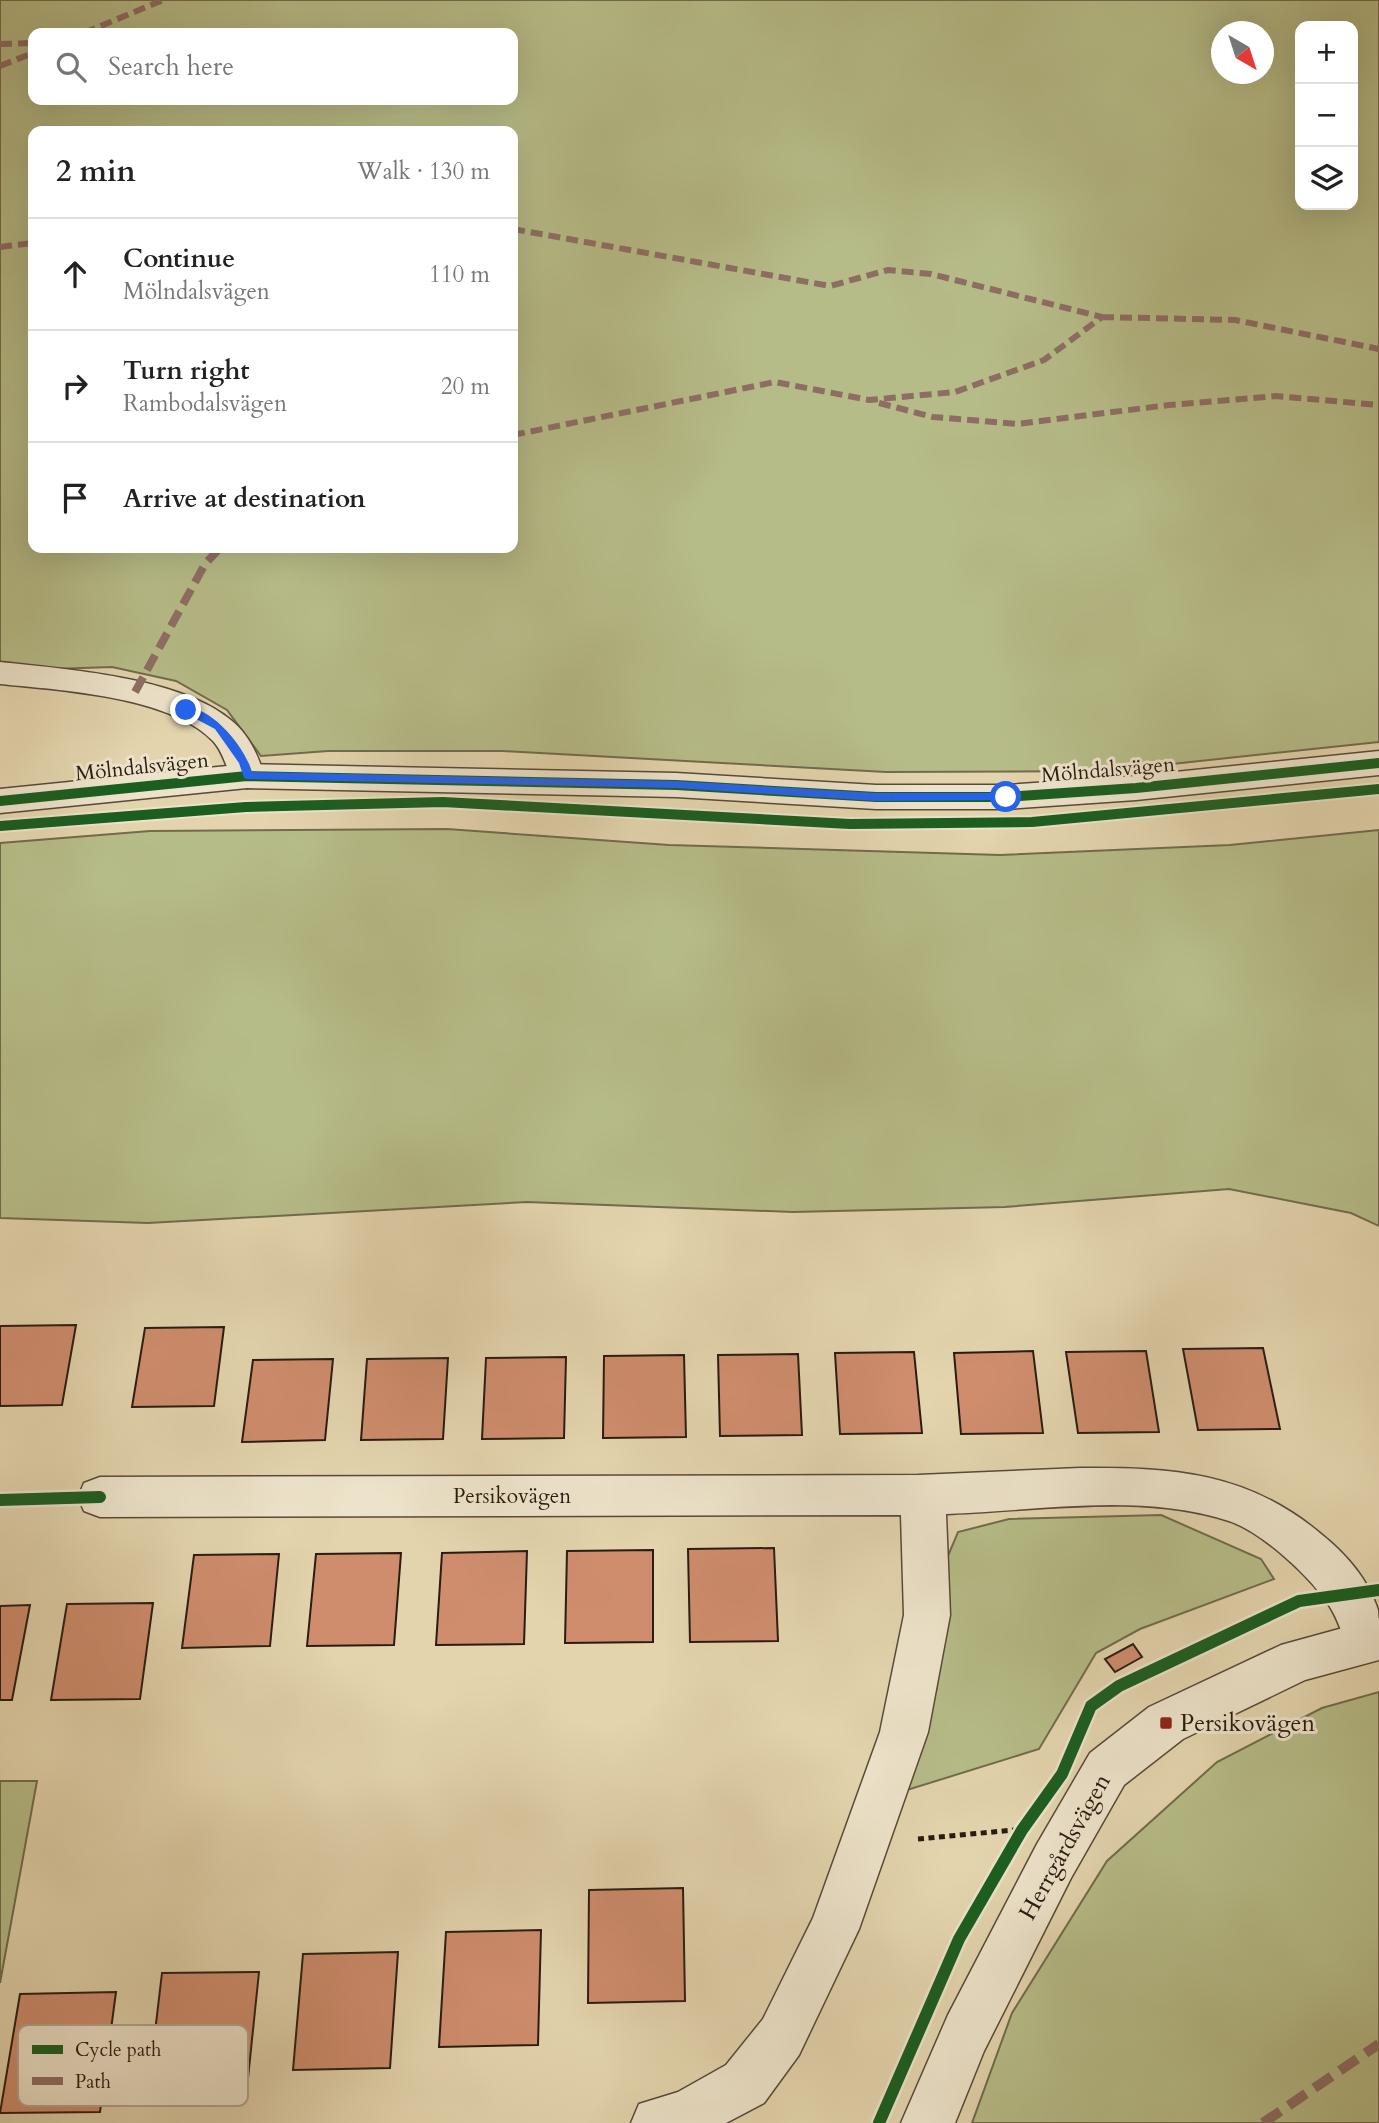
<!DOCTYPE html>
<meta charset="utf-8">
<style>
:root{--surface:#fff;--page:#f6f6f6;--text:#222;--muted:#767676;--line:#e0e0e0}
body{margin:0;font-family:Cardo,serif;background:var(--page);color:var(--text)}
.controls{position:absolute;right:21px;top:21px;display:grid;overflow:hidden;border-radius:14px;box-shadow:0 7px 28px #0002}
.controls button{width:63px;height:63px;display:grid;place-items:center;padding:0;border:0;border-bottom:2px solid var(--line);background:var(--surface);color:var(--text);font:35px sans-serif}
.compass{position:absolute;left:1211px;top:21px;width:63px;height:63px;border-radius:50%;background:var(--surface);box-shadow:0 7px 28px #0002;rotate:141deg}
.stop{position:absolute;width:21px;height:21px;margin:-16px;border:5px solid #2563eb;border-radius:50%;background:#fff}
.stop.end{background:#2563eb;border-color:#fff;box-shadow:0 2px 7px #0008}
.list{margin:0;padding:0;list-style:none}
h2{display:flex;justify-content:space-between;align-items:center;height:91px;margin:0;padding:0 28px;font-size:30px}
h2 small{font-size:23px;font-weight:400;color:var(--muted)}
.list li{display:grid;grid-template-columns:46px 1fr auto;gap:21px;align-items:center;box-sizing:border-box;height:112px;padding:0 28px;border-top:2px solid var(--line)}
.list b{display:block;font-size:26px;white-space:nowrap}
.list p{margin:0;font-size:23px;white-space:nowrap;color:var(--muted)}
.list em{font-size:23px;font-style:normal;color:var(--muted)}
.icon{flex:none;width:38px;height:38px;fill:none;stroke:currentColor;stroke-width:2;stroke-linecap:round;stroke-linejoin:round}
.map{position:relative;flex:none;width:1379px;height:2123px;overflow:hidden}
.search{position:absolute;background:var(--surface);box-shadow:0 7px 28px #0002;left:28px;top:28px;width:490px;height:77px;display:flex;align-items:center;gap:18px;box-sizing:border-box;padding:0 24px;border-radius:14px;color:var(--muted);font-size:26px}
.panel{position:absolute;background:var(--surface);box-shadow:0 7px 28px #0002;left:28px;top:126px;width:490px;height:427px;border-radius:14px}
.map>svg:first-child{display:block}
.green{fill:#b6bc88;stroke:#706c4c;stroke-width:2;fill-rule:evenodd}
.building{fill:#cf8d6e;stroke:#291c11;stroke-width:2}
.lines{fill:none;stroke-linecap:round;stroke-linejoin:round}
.minor-casing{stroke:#584a38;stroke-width:3}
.tertiary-casing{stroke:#584a38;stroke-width:3}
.path{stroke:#291c11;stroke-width:5;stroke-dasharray:6 4.5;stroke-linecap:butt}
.minor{fill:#ede3ca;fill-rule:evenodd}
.tertiary{fill:#ede3ca;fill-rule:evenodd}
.quiet-far2{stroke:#8d6e63;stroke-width:6;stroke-dasharray:12 6;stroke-linecap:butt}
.quiet-far1{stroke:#8d6e63;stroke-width:8;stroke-dasharray:17 8;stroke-linecap:butt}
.quiet{stroke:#8d6e63;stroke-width:10;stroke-dasharray:21 10;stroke-linecap:butt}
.cycleway-far1-casing{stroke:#ede3ca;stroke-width:14}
.cycleway-casing{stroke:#ede3ca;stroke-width:17}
.cycleway-far1{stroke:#1b5e20;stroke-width:10}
.cycleway{stroke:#1b5e20;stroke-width:12}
.route{fill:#2563eb}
.poi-dot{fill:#8f2418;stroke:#ede3ca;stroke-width:2.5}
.labels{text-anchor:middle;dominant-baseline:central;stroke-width:6;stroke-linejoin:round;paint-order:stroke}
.street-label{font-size:21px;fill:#291c11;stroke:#ede3ca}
.near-poi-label{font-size:24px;fill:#291c11;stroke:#ede3ca;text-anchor:start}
.near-street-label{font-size:24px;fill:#291c11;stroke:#ede3ca}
.key{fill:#ede3ca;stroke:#b2a792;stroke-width:2}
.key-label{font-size:19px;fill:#291c11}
</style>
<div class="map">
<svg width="1379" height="2123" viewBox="0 0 1379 2123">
<rect width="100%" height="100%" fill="#e3d4ad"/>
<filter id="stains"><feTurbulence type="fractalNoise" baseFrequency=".00286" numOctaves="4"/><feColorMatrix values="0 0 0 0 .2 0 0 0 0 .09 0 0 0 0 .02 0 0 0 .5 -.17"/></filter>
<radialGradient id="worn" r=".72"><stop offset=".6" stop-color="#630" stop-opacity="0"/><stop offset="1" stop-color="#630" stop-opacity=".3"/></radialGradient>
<path class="green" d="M0,0h1379v742l-273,29 -220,1 -383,-21h-175l-67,5 -34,-46 -51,-29 -64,-14 -91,3 -21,-5zM1300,26h53v179h-53zM1222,32h42v42h-42zM33,33h480v67h-480zM33,131h480v417h-480z
M447,829l222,16 331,10 230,-10 149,-15v396l-28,-13 -122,-24 -224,18 -212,5 -266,-10 -379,21 -148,-5v-375l150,-12z
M1161,1515l100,44 13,20 -134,50 -44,24 -57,96 -132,41 30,-103 8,-124 13,-31 51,-13z
M1379,1692v431h-407l40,-110 95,-152 110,-99 105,-54z
M0,1781h37l-37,202z"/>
<path class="building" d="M76,1325l-14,80 -62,1v-80z
M224,1327l-10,79 -82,1 13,-79z
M1263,1348l17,81 -82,1 -15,-81z
M1033,1351l10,82 -82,1 -7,-81z
M1146,1351l13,81 -81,1 -12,-81z
M914,1352l8,81 -82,1 -5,-81z
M798,1354l4,81 -82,1 -2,-81z
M684,1355l2,82 -83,1 1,-82z
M566,1357l-2,81 -82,1 4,-81z
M448,1358l-5,81 -82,1 6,-81z
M333,1359l-8,81 -83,2 11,-82z
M774,1548l4,93 -88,1 -2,-93z
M653,1550v92l-88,1 2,-92z
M527,1551l-3,93 -88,1 6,-92z
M401,1553l-7,92 -87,1 9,-92z
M279,1554l-9,92 -88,2 12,-93z
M153,1603l-13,96 -89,1 16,-96z
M30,1605l-18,95h-12v-94z
M1133,1644l9,13 -27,15 -10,-13z
M683,1888l2,113 -97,2 1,-113z
M541,1930l-3,115 -99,2 7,-115z
M398,1952l-8,116 -97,2 10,-116z
M259,1972l-12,116 -99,3 14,-118z
M116,1992l-16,120 -100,1 20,-119z"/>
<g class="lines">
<g class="minor-casing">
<path id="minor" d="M0,662c65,7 181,15 232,59 16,13 27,35 32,55l-5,8 -12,4 -12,-4c-9,-14 -10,-30 -22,-43 -43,-45 -154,-51 -213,-57z
M1080,1468c92,-1 168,4 241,66 25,20 47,45 57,76 1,14 1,33 1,48l-12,4 -16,-6c-7,-16 -12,-35 -21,-49 -19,-30 -68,-75 -101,-86 -90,-29 -191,-10 -283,-7l4,101 -22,117 -69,197 -60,126 -35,48 -38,20h-95l8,-19 39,-12 48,-27 37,-46 50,-101 67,-186 24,-117 -3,-100 -801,2 -16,-6 -6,-14 6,-14 16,-6 818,-2z"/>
</g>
<g class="tertiary-casing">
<path id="tertiary" d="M1379,751v24l-243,25 -130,9h-130l-200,-12 -429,-9 -247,25v-24l247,-25 429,9 200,12h130l130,-9z
M1379,1618v42l-74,20 -122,59 -59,46 -53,93 -87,173 -29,72h-54l47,-108 89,-171 53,-91 59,-46 132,-62z"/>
</g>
<path class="path" d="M918,1839l96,-9"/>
<use href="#minor" class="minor"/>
<use href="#tertiary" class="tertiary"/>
<path class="quiet-far2" d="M84,33l79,-33
M0,44l33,-1
M0,66l33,-13
M513,229l317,57 58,-16 43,4 171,43 -58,43 -89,32 -86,8 -94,-18 -262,53
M0,247l33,-4
M1102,317l133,3 144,29
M879,403l54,14 84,7 152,-19 107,-9 103,9"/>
<path class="quiet-far1" d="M135,692l70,-128 15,-16"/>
<path class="quiet" d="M1263,2123l116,-79"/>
<g class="cycleway-far1-casing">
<path id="cycleway-far1" d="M0,801l247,-25 429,9 200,12h130l130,-9 243,-25
M0,826l246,-19 197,-5 407,22 182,-2 347,-33"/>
</g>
<g class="cycleway-casing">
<path id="cycleway" d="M0,1500l100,-3
M879,2123l80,-184 63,-109 40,-56 29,-68 28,-20 180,-85 80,-11"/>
</g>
<use href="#cycleway-far1" class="cycleway-far1"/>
<use href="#cycleway" class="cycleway"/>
</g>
<path class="route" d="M183,707c28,-2 62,40 69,65l424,9 200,12h130l5,4 -5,3 -130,1 -200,-13 -429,-9 -3,-1 -5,-15 -24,-34 -32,-17z"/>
<rect class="poi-dot" x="1159" y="1716" width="14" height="14" rx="3.5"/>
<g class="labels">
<g class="street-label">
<text transform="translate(142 767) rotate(-6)">Mölndalsvägen</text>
<text transform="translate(1108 770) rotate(-5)">Mölndalsvägen</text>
<text x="512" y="1496">Persikovägen</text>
</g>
<g class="near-poi-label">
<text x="1180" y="1723">Persikovägen</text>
</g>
<g class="near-street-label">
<text transform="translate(1065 1847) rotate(-61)">Herrgårdsvägen</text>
</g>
</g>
<rect x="18" y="2025" width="230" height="81" rx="10" class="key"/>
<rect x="32" y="2045" width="31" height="9" fill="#1b5e20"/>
<rect x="32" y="2077" width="31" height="8" fill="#8d6e63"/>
<g class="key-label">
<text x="75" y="2056">Cycle path</text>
<text x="75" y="2088">Path</text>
</g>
<rect width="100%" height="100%" filter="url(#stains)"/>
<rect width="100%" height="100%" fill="url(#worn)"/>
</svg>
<div class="controls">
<button>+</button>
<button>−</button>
<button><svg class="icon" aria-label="layers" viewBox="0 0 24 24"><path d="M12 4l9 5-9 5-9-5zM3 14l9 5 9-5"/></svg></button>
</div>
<svg class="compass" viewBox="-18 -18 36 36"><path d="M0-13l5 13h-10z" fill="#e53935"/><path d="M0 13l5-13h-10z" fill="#767676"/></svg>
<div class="stop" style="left:1006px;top:797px"></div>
<div class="stop end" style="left:186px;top:710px"></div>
<div class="search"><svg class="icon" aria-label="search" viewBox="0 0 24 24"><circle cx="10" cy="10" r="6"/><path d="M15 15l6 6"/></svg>Search here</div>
<section class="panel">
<h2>2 min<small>Walk · 130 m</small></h2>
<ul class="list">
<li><svg class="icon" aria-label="ahead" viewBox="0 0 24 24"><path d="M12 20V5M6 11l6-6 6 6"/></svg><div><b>Continue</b><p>Mölndalsvägen</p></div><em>110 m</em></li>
<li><svg class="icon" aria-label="right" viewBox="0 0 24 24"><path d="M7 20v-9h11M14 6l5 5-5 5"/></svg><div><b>Turn right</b><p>Rambodalsvägen</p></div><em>20 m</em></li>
<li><svg class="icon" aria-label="arrive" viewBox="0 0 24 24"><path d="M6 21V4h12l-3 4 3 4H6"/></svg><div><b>Arrive at destination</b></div></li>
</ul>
</section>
</div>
